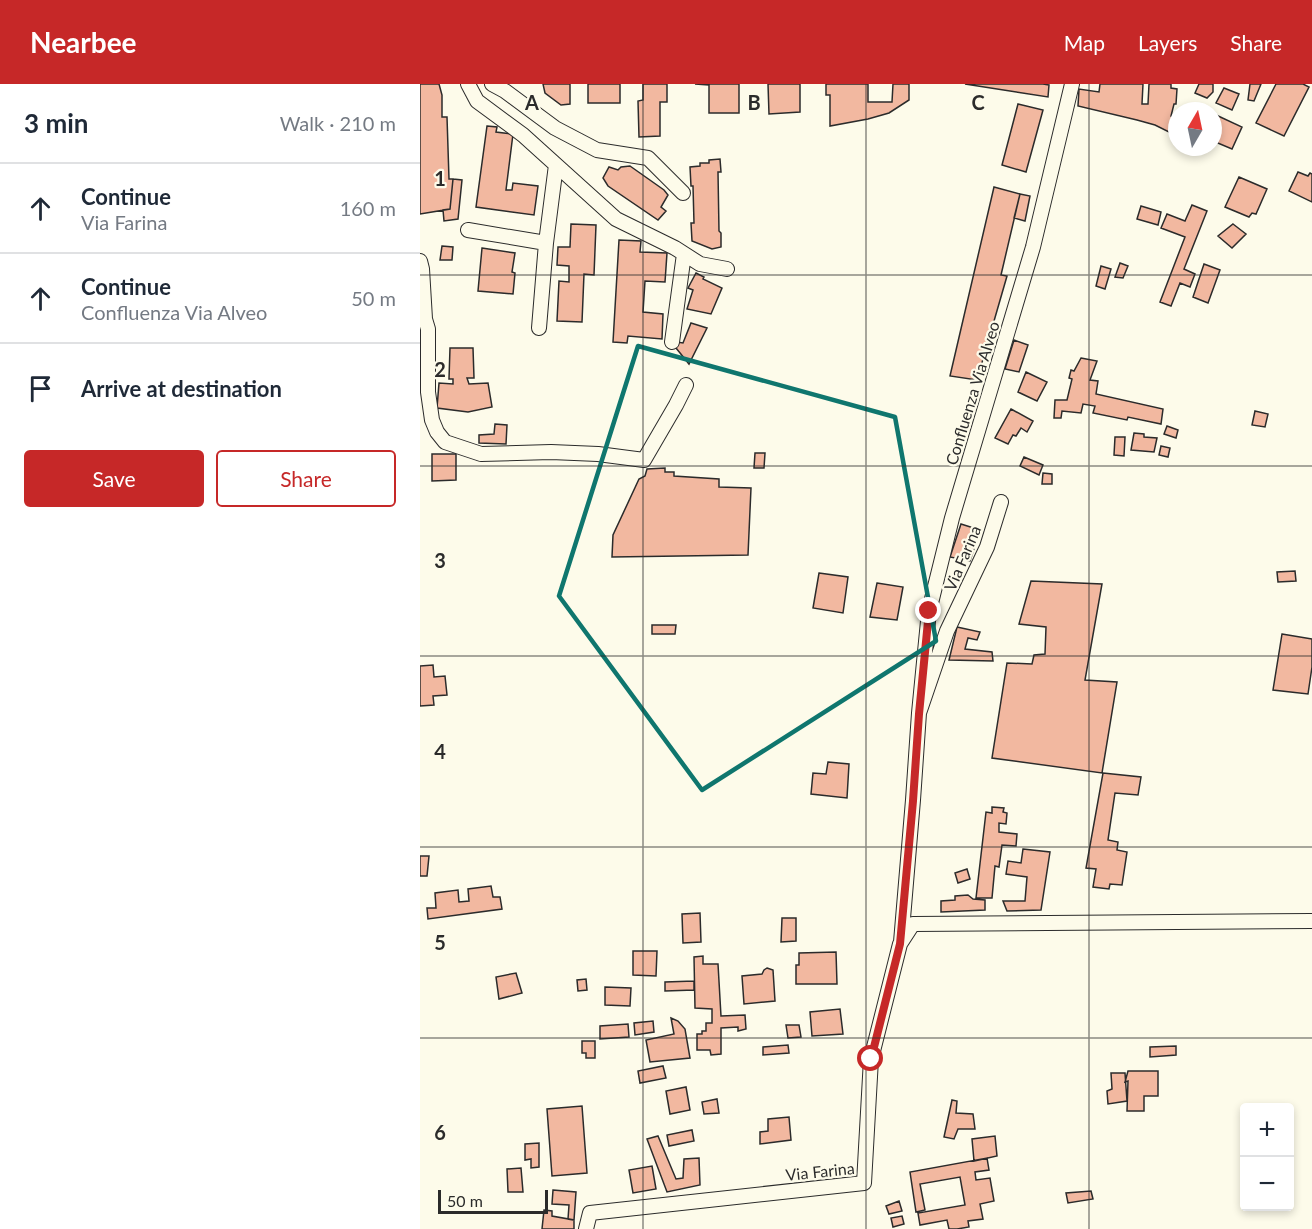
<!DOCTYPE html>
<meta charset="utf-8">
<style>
:root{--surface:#fff;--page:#f2f2f3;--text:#1f2937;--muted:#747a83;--line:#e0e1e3;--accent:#c62828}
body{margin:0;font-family:Lato,sans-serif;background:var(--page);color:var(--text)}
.controls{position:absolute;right:18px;bottom:18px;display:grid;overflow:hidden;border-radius:6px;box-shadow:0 3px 9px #0003}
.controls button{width:54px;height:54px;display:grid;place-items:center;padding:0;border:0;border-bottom:2px solid var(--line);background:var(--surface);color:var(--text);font:30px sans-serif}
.compass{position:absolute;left:748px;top:18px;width:54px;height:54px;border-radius:50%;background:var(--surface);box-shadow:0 3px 9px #0003;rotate:9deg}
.scale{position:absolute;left:18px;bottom:15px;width:110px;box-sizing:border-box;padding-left:6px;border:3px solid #2b2b2b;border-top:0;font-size:16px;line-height:21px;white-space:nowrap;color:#2b2b2b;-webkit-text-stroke:4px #fdfbea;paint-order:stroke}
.stop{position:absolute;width:18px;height:18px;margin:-14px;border:4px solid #c62828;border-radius:50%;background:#fff}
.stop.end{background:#c62828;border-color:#fff;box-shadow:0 2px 6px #0008}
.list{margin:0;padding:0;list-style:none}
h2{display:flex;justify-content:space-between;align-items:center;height:78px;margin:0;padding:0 24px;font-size:26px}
h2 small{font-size:20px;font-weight:400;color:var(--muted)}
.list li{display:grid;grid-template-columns:39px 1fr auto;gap:18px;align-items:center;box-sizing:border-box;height:90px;padding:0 24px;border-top:2px solid var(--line)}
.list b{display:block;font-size:22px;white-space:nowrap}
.list p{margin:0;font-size:20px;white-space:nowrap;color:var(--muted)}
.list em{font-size:20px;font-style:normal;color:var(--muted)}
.actions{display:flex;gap:12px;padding:18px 24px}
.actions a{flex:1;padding:14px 0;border:2px solid var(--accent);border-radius:6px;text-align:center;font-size:21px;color:var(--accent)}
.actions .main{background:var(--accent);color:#fff}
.icon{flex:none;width:33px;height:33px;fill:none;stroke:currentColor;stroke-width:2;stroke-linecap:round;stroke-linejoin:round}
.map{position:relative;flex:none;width:892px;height:1145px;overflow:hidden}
header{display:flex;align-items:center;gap:36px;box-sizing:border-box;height:84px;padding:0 30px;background:var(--accent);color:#fff}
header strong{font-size:28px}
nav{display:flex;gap:33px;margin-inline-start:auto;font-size:21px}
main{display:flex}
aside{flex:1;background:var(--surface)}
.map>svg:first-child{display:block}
.building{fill:#f2b8a0;stroke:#2b2b2b;stroke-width:1.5}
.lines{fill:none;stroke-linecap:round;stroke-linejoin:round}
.minor-casing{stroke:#2b2b2b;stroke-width:16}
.minor{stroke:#fdfbea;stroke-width:14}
.route{stroke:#c62828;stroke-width:8}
.marked{fill:none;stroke:#0f766e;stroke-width:4.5;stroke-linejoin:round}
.grid{fill:none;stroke:#2b2b2b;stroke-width:1.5;stroke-opacity:0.55}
.labels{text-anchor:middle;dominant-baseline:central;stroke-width:4.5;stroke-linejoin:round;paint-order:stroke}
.street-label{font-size:16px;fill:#2b2b2b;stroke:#fdfbea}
.grid-label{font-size:20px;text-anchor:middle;font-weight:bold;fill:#2b2b2b;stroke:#fdfbea;stroke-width:4.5;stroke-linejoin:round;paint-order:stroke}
</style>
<header>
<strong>Nearbee</strong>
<nav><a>Map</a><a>Layers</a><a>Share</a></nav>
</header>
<main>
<aside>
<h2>3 min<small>Walk · 210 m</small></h2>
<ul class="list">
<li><svg class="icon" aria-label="ahead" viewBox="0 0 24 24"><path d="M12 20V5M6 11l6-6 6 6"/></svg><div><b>Continue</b><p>Via Farina</p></div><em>160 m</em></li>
<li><svg class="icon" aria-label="ahead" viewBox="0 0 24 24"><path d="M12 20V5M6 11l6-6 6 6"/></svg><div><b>Continue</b><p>Confluenza Via Alveo</p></div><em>50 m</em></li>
<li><svg class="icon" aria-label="arrive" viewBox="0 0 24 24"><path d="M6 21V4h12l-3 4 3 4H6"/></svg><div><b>Arrive at destination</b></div></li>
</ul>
<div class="actions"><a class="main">Save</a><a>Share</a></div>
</aside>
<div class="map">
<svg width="892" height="1145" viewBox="0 0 892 1145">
<rect width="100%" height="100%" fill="#fdfbea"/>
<path class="building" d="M0,0h19l3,11v22h5l2,62h4l-3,30 -30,5z
M123,0h27v20l-9,1 -16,-12z
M168,0h32v19h-32z
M223,0h24v18h-7v34l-21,1 -1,-36 5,-1z
M275,0h44v29h-30v-28z
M348,0h32v28l-31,2z
M406,0h42v18h24l1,-18h16v16l-20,13 -21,6 -38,7v-31h-4z
M545,0h78l6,1 -1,12z
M680,0h43l-1,20h6l1,-20h22v4l6,1 -1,15h-2l-3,12 6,3v9l-2,7 -20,-10 -18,-5 -59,-14 1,-17 20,3z
M779,0h14v8l-6,6 -12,-5z
M830,0h11l-7,17 -6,-1z
M856,0h27l6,3 -25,49 -28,-13z
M804,4l15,6 -7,16 -16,-7z
M598,20l25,6 -17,62 -24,-7z
M796,31l26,12 -10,22 -19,-8v-20z
M67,42l10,1 -1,5 17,2 -7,56h6l1,-7 25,3 -4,29 -58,-8z
M300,75l1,13h-3l1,59 2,2v14l-9,2 -20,-8 -1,-18h3l-1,-37h-2l-1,-19 10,-1v-3h9v-3z
M210,82l34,24 4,5 -7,12 5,4 -8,9 -50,-34 -5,-8 6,-11 9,3 3,-3z
M878,88l10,4 2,-3 2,1v28l-23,-11z
M819,93l28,12 -11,25 -4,-1 -3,4 -24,-10z
M33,95l9,1 -4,39 -14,2 -1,-11 7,-1z
M574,103l26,7 -19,81 6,1 -30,104 -27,-4z
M600,110l10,2 -5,25 -11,-3z
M772,121l15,6 -23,58 11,5 -5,13 -10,-4 -9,23 -11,-4 25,-65 -24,-9 6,-14 18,7z
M721,122l20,6 -3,13 -21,-6z
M151,140l25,1 -2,50 -10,-1 -2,48 -25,-1 2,-40 10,1v-16l-12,-1 1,-18h12z
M813,140l13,10 -14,14 -14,-12z
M199,156l22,1 -1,11 27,1 -2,29 -20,-1 -2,31 20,2 -1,25 -34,-3 -1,7 -14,-1z
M22,162l11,1 -1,13h-12z
M62,164l33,5 -3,19 3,1 -2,21 -35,-3z
M700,179l8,3 -5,12 -8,-1z
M784,180l16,6 -12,33 -15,-6z
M681,182l10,3 -6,20 -9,-3z
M276,189l8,4 -1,2 19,9 -11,26 -24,-5 6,-19 -5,-2z
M271,239l16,5 -18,36 -13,-16 1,-6 6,1z
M594,256l14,5 -9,27 -14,-3z
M30,264h23l1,30h-7l2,6 19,-1 4,24 -24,5 -31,-4 2,-25 14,1v-5h-4z
M661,274l16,3 -7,19 8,1 -2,13 67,15 -2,15 -33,-7 -1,3 -34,-7 2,-7 -12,-2 -2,9 -19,-2 -1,7h-7l1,-18h12l5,-21 -3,-1 2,-8 3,1z
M606,288l21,10 -10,19 -19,-9z
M591,325l22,12 -6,11 -6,-4 -5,8 -3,-1 -5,9 -13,-6z
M835,327l13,3 -3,13 -13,-2z
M75,340l12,1 -1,19 -27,-1v-8l15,-1z
M747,342l11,4 -2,8 -12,-4z
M714,349l10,1v3l13,1 -3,14 -23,-2z
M695,353h10l-1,19 -10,-1z
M741,362l9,2 -2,9 -9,-2z
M335,369h10l-1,15h-10z
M12,370h24v26l-24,1z
M604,373l19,8 -4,10 -19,-9z
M245,384v4h9v4l45,3v8l32,1 -3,67 -136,2 1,-22 26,-56 6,-3 2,-7z
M623,389l9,1v10h-10z
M541,440l19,6 -10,31 -20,-4z
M875,487l1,10 -18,1 -1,-10z
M399,489l29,4 -5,36 -30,-5z
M611,497l71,3 -17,96 32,2 -15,91 -110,-15 15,-95 25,1 2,-9 11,-1 1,-27 -27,-3z
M457,499l26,4 -6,33 -27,-3z
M232,541h24l-1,9h-23z
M537,543l23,5 -3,8 -9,-2 -3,11 27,3 1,9 -44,-1z
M862,550l30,5v28l-4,27 -35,-4z
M13,581l1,12 11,-1 2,19 -14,1 1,9 -14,1v-40z
M408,678l21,2 -2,34 -36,-4 2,-21 13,1z
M683,689l38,4 -3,18 -23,-2 -7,47 10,2 -1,8 10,2 -5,33 -12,-1 -1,5 -16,-2 3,-18 -10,-1z
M572,723l12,1 -1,4 4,1 -1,11 -7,-1v9l18,2 -1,12 -14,-1 -3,22 -4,-1 -3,32h-16l10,-86 6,1z
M603,765l27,3 -9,58 -34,1 -4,-10h22l2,-24 -21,-3 2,-13 13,2z
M0,772h9l-2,20h-7z
M547,785l3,10 -12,4 -3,-10z
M71,802l2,11h7l2,12 -74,10 -1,-11h9l-1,-15 23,-3 1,12 10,-1 -1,-12z
M548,811l5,4 12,1v10l-44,2v-11l14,-1v-4z
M280,829l1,29 -18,1 -1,-29z
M362,834h14v23l-15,1z
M213,867h24l-1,25 -23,-1z
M416,868l1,32h-41v-19h3v-12z
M283,872v8h15l3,52 24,-1 1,14 -8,2v-4l-17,1v26l-10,1 -1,-5h-13v-16h5v-3h4v-8h6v-14l-17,-1 -1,-51z
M347,884l6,2 2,31 -31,3 -2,-28 20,-2 2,-4z
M96,889l6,20 -23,6 -3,-22z
M166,895l1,11 -9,1 -1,-11z
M274,897v9l-29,1v-9z
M185,903l26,1 -1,18 -25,-1z
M420,925l3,25 -31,2 -2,-24z
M251,934l7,3 7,8 5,29 -40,4 -4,-22 28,-6z
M233,937l1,11 -19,3 -1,-12z
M208,940l1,13 -29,2v-13z
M366,941h13l2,12 -13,1z
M162,957h13v17h-9v-5h-4z
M368,961l1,8 -26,2v-8z
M756,962v9l-26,2v-10z
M243,982l3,12 -26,5 -2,-12z
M708,987h30v25h-14v15h-17l1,-30 -3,1z
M691,989h14l2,28 -19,3 -1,-13 5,-2z
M266,1003l4,23 -20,4 -4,-23z
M297,1015l2,14 -15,1 -2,-12z
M532,1016l5,1 -1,12 17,1 2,15h-17l-4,10 -10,-2z
M162,1022l5,67 -35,3 -5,-67z
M369,1033l2,23 -31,4v-12l8,-1v-12z
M272,1046l2,11 -25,5 -2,-11z
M238,1052l18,43 7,-1 1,-19 15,-1 1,27 -33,7 -20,-53z
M575,1052l2,20 -23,5 -2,-22z
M119,1059v24l-8,1v-9l-6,1v-16z
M567,1074l2,12 -14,2 1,8 14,-2 4,23 -14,3 3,15 -15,2 1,6 -12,2h-8l-2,-9 -27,5 -2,-12 47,-8 -5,-28 -40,7 5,26 -9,2 -6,-40z
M232,1082l4,23 -23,4 -4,-23z
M101,1084l2,24h-15l-1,-23z
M133,1106l23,2 -2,28 -6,-1 1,-14 -17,-1z
M671,1107l2,8 -25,4 -2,-10z
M479,1117l3,10 -13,3 -3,-8z
M124,1126l8,1v5l22,4v9h-32z
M482,1132l2,8 -11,3 -2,-9z"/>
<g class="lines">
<g class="minor-casing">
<path id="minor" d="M48,0l9,17 46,34 93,84 59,29 25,16 27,5
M72,0l13,7 50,37 42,22 51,8 35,35
M48,146l78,13
M0,177l2,8 3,50h-5
M5,235l3,10v63l4,28 5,12 8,10 36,12 70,-2 47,2 46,6 32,-55 10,-20
M119,244l7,-85 10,-78
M252,258l12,-88
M499,629l10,-102 23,-93 81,-271 39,-163
M481,858l12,-142 6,-87 28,-82 40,-84 14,-45
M166,1145l4,-16 274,-30 7,-124 29,-115 13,-20 399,-3"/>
</g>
<use href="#minor" class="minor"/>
</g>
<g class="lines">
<path class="route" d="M451,975l29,-115 13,-143 6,-87 10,-103"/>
</g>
<path class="marked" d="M218,262l257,71 41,224 -234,149 -143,-194z"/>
<path class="grid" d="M223,0v1145M446,0v1145M669,0v1145M0,191h892M0,382h892M0,572h892M0,763h892M0,954h892"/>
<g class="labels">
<g class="street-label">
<text transform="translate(552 309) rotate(-73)">Confluenza Via Alveo</text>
<text transform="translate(542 474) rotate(-67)">Via Farina</text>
<text transform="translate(400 1087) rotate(-6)">Via Farina</text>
</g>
</g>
<g class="grid-label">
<text x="112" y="26">A</text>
<text x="334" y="26">B</text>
<text x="558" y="26">C</text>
<text x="20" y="102">1</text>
<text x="20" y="293">2</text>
<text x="20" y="484">3</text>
<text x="20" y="675">4</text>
<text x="20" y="866">5</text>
<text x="20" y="1056">6</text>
</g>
</svg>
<div class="controls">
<button>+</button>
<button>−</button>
</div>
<svg class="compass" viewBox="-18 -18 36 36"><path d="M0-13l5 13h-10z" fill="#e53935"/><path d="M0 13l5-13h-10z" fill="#747a83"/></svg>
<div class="scale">50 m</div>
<div class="stop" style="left:451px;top:975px"></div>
<div class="stop end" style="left:509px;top:527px"></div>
</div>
</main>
